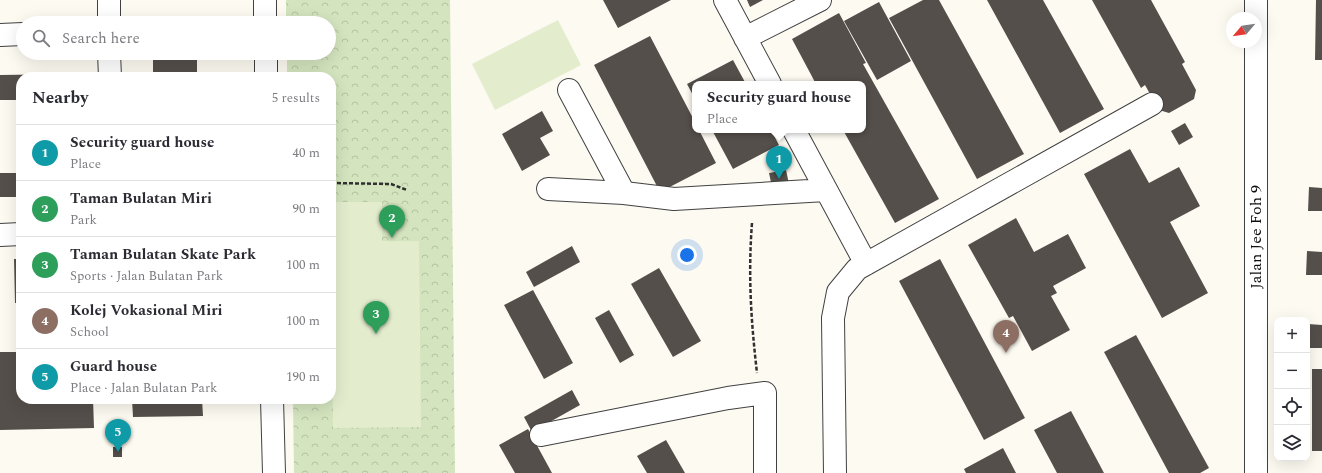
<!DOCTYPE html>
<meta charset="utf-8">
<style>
:root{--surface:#fff;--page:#f7f7f7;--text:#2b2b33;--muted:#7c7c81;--line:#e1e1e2;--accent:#7c3aed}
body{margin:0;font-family:Spectral,serif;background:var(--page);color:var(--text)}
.controls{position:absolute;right:12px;bottom:12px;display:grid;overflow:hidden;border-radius:8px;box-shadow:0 4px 16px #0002}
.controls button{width:36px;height:36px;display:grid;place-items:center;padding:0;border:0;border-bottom:1px solid var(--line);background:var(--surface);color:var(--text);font:20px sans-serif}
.compass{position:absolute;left:1226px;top:12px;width:36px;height:36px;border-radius:50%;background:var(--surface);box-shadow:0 4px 16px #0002;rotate:241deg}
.you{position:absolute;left:687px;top:255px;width:14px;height:14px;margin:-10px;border:3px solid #fff;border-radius:50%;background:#1a73e8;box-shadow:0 0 0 6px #1a73e833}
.badge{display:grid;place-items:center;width:26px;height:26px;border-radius:50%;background:var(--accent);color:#fff;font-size:13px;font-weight:700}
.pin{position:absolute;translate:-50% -33px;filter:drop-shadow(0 1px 2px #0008)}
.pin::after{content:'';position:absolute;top:21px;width:14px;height:12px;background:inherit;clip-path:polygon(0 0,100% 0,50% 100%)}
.popup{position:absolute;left:692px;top:81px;width:174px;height:52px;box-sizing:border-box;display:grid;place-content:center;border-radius:8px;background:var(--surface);filter:drop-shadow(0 1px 3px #0005);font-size:13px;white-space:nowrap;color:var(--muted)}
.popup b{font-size:15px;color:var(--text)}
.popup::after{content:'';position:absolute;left:50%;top:100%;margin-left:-8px;border:8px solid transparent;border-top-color:var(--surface)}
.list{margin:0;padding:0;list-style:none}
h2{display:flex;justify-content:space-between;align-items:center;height:52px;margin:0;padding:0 16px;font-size:17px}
h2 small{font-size:13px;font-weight:400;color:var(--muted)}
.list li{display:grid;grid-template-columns:26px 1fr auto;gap:12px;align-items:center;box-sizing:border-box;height:56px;padding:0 16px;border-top:1px solid var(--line)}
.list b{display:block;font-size:15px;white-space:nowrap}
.list p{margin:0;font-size:13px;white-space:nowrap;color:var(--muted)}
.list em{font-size:13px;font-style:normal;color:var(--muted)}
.icon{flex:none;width:22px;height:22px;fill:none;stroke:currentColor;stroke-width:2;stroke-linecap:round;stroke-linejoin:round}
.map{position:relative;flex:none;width:1322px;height:473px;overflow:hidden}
.search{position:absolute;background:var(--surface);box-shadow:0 4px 16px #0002;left:16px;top:16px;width:320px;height:44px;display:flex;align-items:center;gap:10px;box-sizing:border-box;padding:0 14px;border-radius:22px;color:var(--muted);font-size:15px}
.panel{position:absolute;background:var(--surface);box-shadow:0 4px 16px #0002;left:16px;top:72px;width:320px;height:332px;border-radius:16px}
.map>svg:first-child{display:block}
.park{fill:url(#park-crowns)}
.pitch{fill:#e3edce}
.building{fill:#554f4b}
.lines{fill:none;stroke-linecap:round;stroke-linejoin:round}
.minor-casing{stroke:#414141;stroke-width:24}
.path{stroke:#303030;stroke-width:2.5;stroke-dasharray:4 2;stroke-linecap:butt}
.minor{stroke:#fff;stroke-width:22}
.labels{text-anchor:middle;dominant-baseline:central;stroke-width:4;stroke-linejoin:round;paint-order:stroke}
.street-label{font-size:16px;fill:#0e0e0e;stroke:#fff}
</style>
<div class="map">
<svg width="1322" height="473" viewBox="0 0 1322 473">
<defs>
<pattern id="park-crowns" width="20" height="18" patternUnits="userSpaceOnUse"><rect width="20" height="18" fill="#d3e4be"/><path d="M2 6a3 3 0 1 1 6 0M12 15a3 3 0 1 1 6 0" fill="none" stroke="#b4c2a2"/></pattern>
</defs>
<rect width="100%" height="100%" fill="#fdfaf1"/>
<path class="park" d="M286,0h164l5,473h-161l-1,-74h38v-322h-44v-24h42v-30h-43z"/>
<path class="pitch" d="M558,20l23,45 -86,45 -23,-46z
M331,202h51v39h37l2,186 -88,1z"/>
<path class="building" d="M603,0h68l-53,28z
M747,0h16l-13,7z
M923,0h16l85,154 -47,25 -88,-161z
M987,0h56l61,109 -44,24z
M1092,0h59l34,62 -3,2 14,26 -2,9 -25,14 -10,-3 -14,-25 -4,3z
M1316,0h6v60h-7z
M879,2l32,59 -34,19 -33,-59z
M839,13l27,50 -3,1 76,135 -44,24 -52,-93h20v-46h-47l-24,-45z
M650,36l45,86v8h4l17,33 -56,29 -66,-127z
M153,53h44v24h-44z
M733,60l13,24h-51v15l-8,-15z
M71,74l1,3h-51v23h-21v-25z
M542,111l11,20 -13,7 10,17 -28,16 -20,-37z
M1185,123l8,14 -14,8 -8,-14z
M712,130h59l8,15 -46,24z
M1130,149l19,34 30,-16 21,39 -30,16 38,71 -46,25 -78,-144z
M786,170l3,14 -17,3 -3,-14z
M0,173h21v24h-21z
M1309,187l13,1v23h-14z
M1016,218l18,34 34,-18 18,34 -33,18 4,7 -6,3 19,34 -38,21 -19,-35 -4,2 -41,-73z
M572,246l8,16 -46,25 -8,-15z
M1307,251l15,1v23h-16z
M14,259h7v44h-6z
M940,259l85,159 -41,22 -85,-159z
M659,268l42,73 -28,16 -42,-73z
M533,290l40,73 -29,16 -40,-74z
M609,310l25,45 -14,8 -25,-45z
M1308,324l14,1v23h-15z
M1136,335l73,133 -9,5h-31l-65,-121z
M0,352h21v47h72l1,29 -94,2z
M1312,369h10v82h-10z
M572,390l8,15 -48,27 -8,-15z
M132,399h70l1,17 -70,1z
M1071,411l33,62h-47l-23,-43z
M528,429l24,44h-37l-16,-28z
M666,440l19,33h-38l-10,-17z
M113,447h9v10h-9z
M1003,448l13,25h-50l-2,-4z"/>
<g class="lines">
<g class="minor-casing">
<path id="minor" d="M109,0v23
M265,0v23
M725,0l45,84
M0,35l23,-1
M745,38l75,-38
M109,53l1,24
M266,53v24
M569,90l55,103
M794,130l72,134
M548,189l76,4 50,6 152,-9
M0,235l21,-1
M272,399l2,74
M541,435l187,-37 37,-5v80
M835,473l-2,-155 5,-26 19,-23 295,-165
M1256,473v-473"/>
</g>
<path class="path" d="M331,183l60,1 16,6
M752,223c-4,52 -1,98 5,150"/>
<use href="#minor" class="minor"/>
</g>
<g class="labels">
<g class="street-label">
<text transform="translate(1256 237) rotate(-90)">Jalan Jee Foh 9</text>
</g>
</g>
</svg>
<div class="controls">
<button>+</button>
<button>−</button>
<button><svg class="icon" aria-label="locate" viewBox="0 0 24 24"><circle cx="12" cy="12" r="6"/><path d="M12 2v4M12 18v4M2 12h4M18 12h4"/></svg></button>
<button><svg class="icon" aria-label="layers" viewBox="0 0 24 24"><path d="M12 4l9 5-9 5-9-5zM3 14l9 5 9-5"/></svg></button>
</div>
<svg class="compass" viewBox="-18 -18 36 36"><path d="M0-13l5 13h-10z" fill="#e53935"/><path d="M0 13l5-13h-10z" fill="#7c7c81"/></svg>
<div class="you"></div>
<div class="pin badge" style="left:779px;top:179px;background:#0f9aa8">1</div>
<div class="popup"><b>Security guard house</b>Place</div>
<div class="pin badge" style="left:392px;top:238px;background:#2e9e5b">2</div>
<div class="pin badge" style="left:376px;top:334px;background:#2e9e5b">3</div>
<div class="pin badge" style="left:1006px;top:353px;background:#8d6e63">4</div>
<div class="pin badge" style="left:118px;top:452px;background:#0f9aa8">5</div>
<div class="search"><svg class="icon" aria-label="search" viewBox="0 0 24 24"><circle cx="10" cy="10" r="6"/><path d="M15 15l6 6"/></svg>Search here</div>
<section class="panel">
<h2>Nearby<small>5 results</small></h2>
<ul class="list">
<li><span class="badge" style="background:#0f9aa8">1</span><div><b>Security guard house</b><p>Place</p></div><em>40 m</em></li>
<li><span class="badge" style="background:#2e9e5b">2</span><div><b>Taman Bulatan Miri</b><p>Park</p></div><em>90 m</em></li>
<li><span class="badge" style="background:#2e9e5b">3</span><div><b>Taman Bulatan Skate Park</b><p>Sports · Jalan Bulatan Park</p></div><em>100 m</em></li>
<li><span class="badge" style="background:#8d6e63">4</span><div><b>Kolej Vokasional Miri</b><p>School</p></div><em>100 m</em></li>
<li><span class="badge" style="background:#0f9aa8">5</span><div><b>Guard house</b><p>Place · Jalan Bulatan Park</p></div><em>190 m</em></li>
</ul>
</section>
</div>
